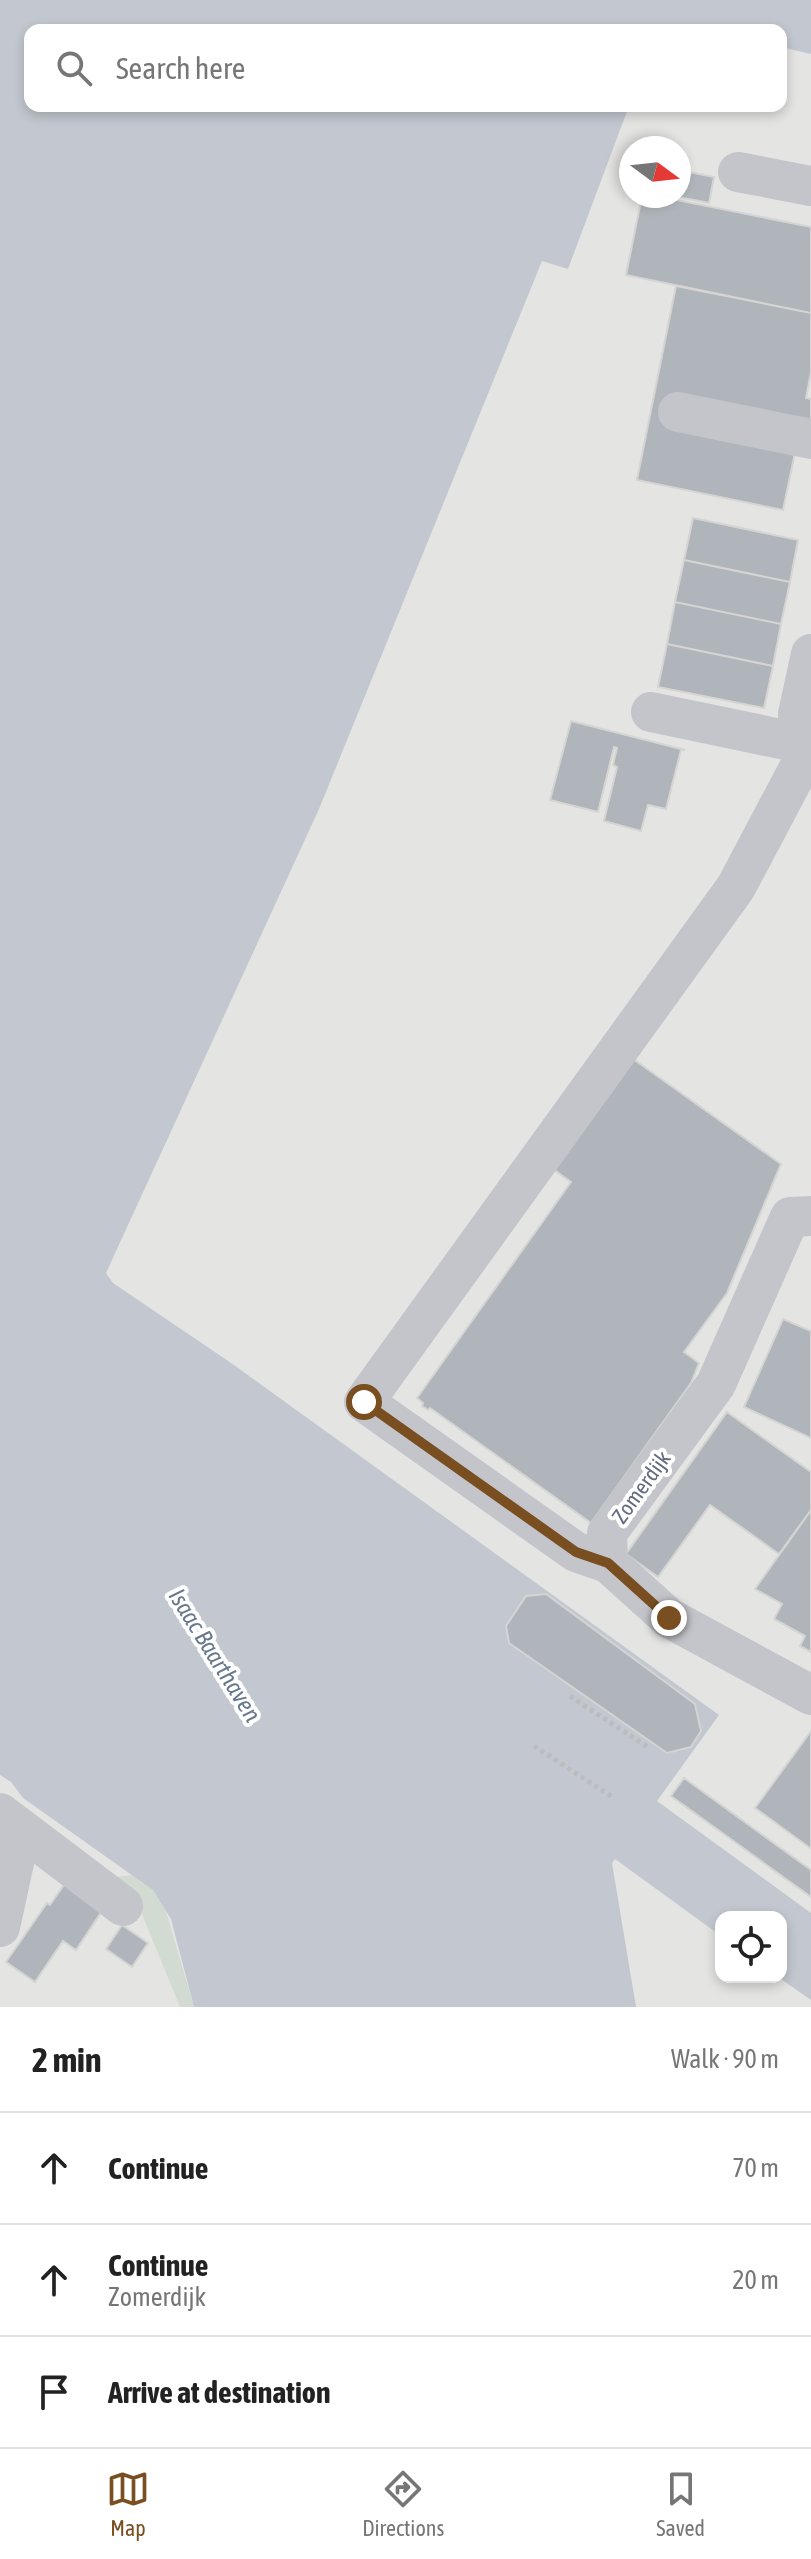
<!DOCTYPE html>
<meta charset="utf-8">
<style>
:root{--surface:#fff;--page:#f2f2f2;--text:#222;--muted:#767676;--line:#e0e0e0;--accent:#794f21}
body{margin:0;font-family:"Asap Condensed",sans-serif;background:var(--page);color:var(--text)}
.controls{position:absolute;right:24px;bottom:24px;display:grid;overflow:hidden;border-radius:16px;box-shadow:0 4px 12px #0003}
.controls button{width:72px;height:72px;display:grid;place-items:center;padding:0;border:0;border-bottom:2px solid var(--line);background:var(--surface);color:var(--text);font:40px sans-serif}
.compass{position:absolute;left:619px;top:136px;width:72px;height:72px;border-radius:50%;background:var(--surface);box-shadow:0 4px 12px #0003;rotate:105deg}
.stop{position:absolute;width:24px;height:24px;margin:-18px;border:6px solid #794f21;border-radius:50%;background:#fff}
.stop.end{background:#794f21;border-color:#fff;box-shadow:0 2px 8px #0008}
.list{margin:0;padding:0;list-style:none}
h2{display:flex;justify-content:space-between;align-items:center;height:104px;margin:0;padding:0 32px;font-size:34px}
h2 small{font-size:26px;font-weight:400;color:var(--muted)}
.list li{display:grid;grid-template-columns:52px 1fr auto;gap:24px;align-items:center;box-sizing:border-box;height:112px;padding:0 32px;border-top:2px solid var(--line)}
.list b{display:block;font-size:30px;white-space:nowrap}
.list p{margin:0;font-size:26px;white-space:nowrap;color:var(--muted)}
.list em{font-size:26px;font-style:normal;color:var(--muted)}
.icon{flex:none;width:44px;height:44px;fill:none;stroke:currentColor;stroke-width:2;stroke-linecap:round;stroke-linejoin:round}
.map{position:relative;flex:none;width:811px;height:2007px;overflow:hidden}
.search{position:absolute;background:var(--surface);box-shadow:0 4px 12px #0003;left:24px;right:24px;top:24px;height:88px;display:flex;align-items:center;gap:20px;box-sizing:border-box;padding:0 28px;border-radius:16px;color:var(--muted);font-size:30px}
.sheet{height:440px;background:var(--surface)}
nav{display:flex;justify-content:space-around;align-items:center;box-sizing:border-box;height:112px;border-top:2px solid var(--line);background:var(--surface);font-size:22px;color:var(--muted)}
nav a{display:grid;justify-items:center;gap:4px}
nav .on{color:var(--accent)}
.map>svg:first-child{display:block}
.built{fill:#e4e4e3;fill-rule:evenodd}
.green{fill:#d2dbd1}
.water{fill:#c3c8d0}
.building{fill:#b0b4bb;stroke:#d4d5d3;stroke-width:2}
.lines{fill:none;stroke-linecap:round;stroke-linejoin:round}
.path{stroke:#bbbcbf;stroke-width:5;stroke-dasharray:4 4;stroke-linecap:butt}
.minor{stroke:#c4c5ca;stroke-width:40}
.route{stroke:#794f21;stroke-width:10}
.labels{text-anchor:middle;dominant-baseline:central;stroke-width:8;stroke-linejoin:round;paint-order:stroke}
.street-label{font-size:22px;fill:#626b81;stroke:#fff}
.water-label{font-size:24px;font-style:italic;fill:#67788c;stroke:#fff}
</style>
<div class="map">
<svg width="811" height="2007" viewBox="0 0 811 2007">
<rect width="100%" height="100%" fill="#f3f4f0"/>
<path class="built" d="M0,0h811v2007h-811zM30,30h751v76h-751zM631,148h48v48h-48zM721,1917h60v60h-60z"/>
<path class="green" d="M132,1875l21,15 12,18 29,99h-14l-45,-110 -21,-20z"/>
<path class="water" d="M0,0h811v54l-30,-7v-17h-80l-27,-6 -4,6h-640v76h599l-61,163 -26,-8 -223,548 -213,464 7,10 121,82 485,350 -62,86 154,112v87l-33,-23h3v-60h-60v19l-106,-77 -3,4 24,144h-442l-23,-88 -18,-29 -130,-92 -12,-16 -11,-7z"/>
<path class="building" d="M679,170l35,7 -5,26 -36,-7h6z
M642,196h15l154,31v86l-185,-38z
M676,286l135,27v59l-5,26 5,1v27l-10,-2 -18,86 -146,-30z
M693,518l105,22 -8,42 -106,-22z
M684,560l106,22 -9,42 -106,-22z
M675,602l106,22 -8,42 -106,-22z
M667,644l106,22 -9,42 -106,-21z
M571,721l114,29h-4l-15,59 -18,-4 -7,26 -37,-10 13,-54 -4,-2 4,-17 -3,-1 -16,65 -48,-12z
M629,1056l152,108 -54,129 -43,59 15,11 -8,20 -100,140 -161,-115 -2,2 -6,-4 1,-3 -6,-5 154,-216 -21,-15z
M783,1319l28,12v107l-67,-31z
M727,1412l84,60v38l-32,44 -69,-49 -52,72 -32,-23z
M811,1510v142l-11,-6 5,-10 -31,-17 8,-15 -27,-15z
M546,1594l149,110 6,27 -10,16 -24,6 -158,-110 -3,-17 20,-30z
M811,1731v116l-1,1 -55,-40z
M684,1778l127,92v27l-140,-101z
M64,1885l38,26 -26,39 -13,-9 -28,41 -29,-20 41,-59 3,2z
M122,1925l26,18 -16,24 -26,-18z"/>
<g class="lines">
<path class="path" d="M570,1696l79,52
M534,1746l80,52"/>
<path class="minor" d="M738,172l73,14
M678,412l133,27
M811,654l-13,60 2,29 11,9
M651,712l149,31
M811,1216l-21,1 -74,167 -109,149 1,30 61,55 142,77
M608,1563l-32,-11 -212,-150 372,-515 72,-136
M0,1813l123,93
M0,1927l21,-97"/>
</g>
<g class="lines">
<path class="route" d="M364,1402l212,150 32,11 61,55"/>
</g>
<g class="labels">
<g class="street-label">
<text transform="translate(641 1487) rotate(-54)">Zomerdijk</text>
</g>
<g class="water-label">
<text transform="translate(215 1655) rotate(58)">Isaac Baarthaven</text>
</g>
</g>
</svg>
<div class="controls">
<button><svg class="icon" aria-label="locate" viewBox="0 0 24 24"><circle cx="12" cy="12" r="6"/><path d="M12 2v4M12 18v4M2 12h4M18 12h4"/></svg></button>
</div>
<svg class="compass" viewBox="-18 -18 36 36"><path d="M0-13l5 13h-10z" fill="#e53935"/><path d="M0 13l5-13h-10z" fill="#767676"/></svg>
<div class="stop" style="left:364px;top:1402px"></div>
<div class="stop end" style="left:669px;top:1618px"></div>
<div class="search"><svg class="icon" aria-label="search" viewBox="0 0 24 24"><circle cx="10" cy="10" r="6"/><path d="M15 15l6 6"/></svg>Search here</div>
</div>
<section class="sheet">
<h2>2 min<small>Walk · 90 m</small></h2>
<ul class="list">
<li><svg class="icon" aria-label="ahead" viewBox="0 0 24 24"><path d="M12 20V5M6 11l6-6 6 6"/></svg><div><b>Continue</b></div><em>70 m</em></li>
<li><svg class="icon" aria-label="ahead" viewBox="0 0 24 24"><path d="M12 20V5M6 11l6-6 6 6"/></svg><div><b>Continue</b><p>Zomerdijk</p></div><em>20 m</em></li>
<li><svg class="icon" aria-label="arrive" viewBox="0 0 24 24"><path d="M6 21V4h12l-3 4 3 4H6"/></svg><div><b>Arrive at destination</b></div></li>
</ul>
</section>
<nav>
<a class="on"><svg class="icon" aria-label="map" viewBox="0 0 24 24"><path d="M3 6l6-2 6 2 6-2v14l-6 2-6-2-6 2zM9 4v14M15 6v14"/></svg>Map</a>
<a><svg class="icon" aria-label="directions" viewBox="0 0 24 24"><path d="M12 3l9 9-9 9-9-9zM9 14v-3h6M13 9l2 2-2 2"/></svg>Directions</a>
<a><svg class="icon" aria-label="saved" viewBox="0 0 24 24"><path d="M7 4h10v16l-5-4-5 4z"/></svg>Saved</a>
</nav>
